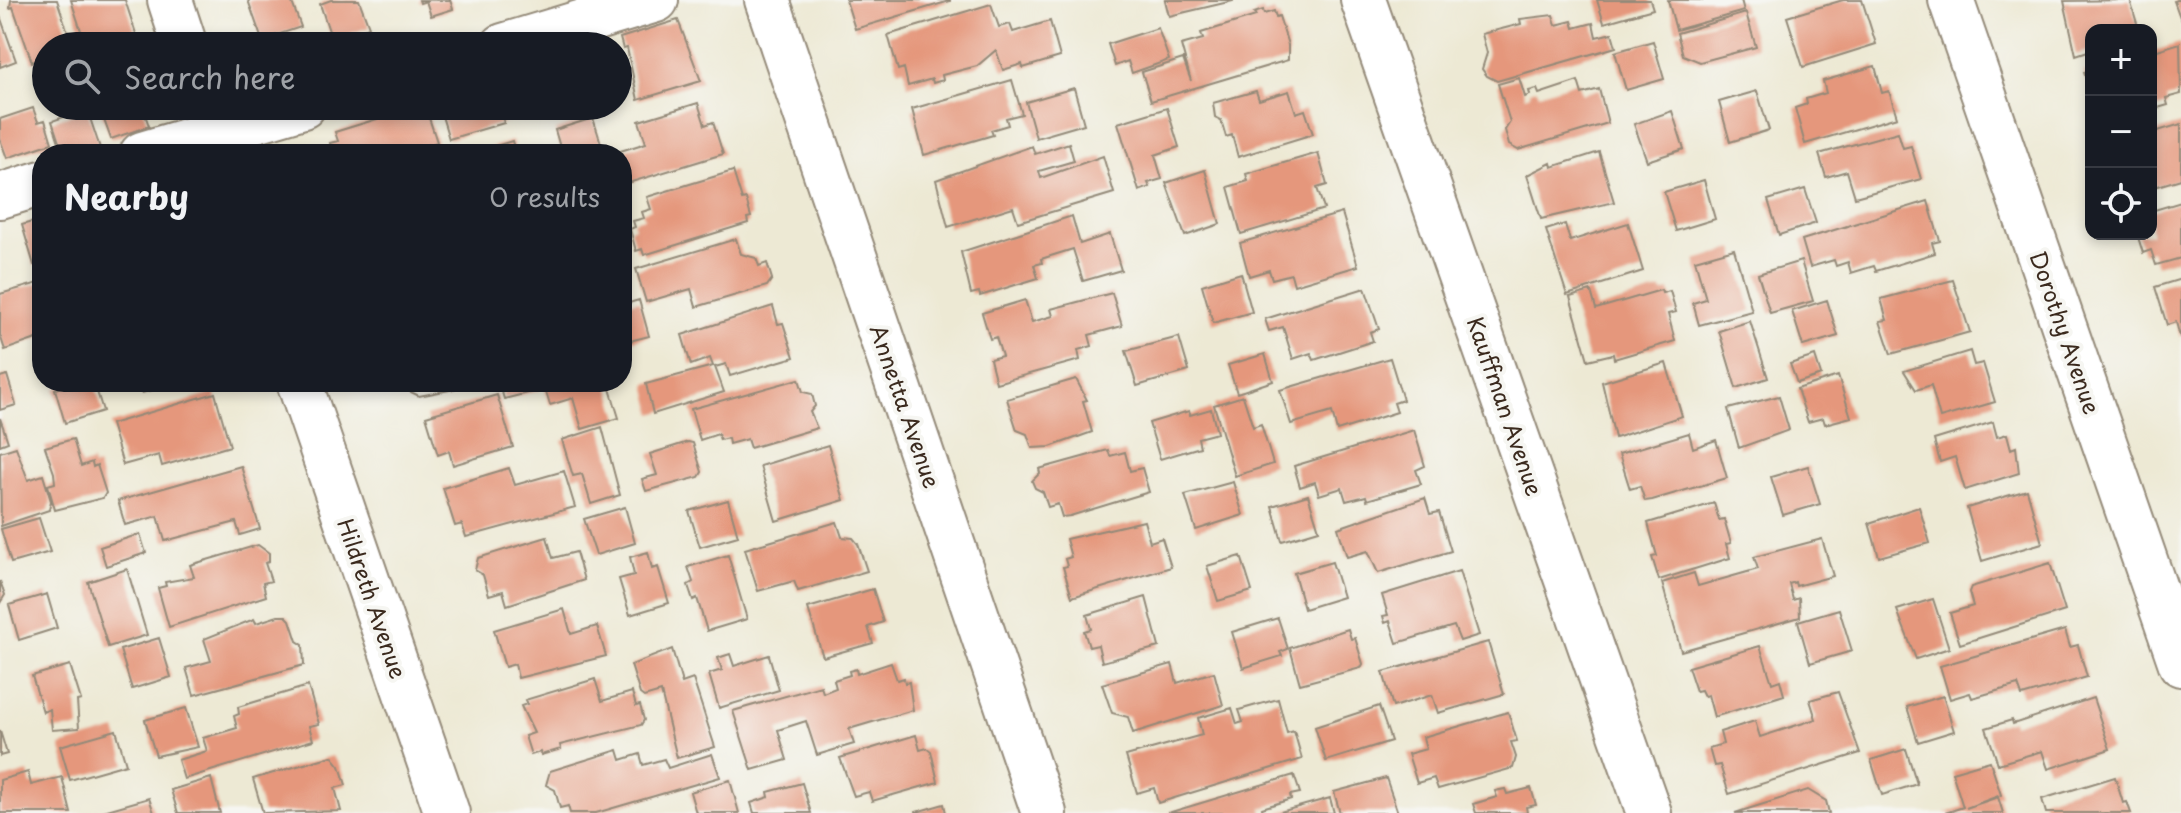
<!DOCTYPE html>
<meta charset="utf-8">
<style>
:root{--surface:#171b24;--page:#20242c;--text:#f1f3f6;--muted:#9ea1a6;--line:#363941}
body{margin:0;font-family:"Playpen Sans",sans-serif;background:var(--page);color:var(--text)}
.controls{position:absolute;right:24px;top:24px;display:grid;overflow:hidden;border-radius:16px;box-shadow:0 4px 12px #0003}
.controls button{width:72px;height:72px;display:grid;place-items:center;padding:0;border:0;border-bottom:2px solid var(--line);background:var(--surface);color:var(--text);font:40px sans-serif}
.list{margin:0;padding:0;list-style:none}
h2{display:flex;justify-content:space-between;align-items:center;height:104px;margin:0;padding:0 32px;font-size:34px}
h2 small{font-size:26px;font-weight:400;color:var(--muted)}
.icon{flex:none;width:44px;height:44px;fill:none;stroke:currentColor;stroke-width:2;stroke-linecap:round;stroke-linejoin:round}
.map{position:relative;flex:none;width:2181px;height:813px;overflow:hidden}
.search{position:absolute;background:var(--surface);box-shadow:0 4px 12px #0003;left:32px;top:32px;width:600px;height:88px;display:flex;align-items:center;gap:20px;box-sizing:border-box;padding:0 28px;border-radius:44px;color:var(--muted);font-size:30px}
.panel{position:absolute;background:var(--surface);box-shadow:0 4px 12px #0003;left:32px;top:144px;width:600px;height:248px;border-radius:32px}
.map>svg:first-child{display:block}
.building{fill:#e5977b}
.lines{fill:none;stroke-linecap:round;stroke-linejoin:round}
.minor-casing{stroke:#948a79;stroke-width:48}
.minor{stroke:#fff;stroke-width:44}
.labels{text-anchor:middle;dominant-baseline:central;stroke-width:8;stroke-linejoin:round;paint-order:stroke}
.street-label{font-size:22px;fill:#3b2a1e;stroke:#f6f6f2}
</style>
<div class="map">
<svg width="2181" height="813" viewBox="0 0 2181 813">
<rect width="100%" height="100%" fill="#f6f6f2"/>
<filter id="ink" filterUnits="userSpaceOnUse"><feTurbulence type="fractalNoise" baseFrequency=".0125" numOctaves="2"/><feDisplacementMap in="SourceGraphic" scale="16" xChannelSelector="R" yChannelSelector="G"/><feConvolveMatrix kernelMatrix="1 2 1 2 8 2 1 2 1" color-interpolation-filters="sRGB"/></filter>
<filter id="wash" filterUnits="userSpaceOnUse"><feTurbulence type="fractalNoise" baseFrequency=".006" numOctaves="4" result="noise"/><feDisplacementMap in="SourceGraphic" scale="32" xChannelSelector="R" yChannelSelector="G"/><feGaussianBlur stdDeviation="1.8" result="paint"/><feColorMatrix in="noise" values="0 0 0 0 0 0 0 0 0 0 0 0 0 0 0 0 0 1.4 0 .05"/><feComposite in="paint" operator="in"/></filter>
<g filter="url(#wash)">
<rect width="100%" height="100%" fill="#ede9d4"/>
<g id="blocks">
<path class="building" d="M11,0h46l15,44 -26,2v26l-5,-13 -9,3 -19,-55 -3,1z
M71,0h54l15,46h-54z
M248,0h43l10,27 -39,13z
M331,0h28l10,27 -37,13 -12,-36z
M419,0h31l3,9 -22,7 -5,-15 -6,2z
M846,0h104v1l-95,28z
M1165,0h68v1l-64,15z
M1597,0h53l3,9 -49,14z
M1668,0h73l3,11 -68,19z
M1843,0h19l14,44 -73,23 -16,-50z
M2130,0l9,30h-48v20l-15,5 -12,-54z
M2176,0h5v20l-7,-19z
M991,4l8,23 11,-3 3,8 37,-11 10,36 -37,11 -1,-4 -19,6 -7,-20 -19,16 -35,9 1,5 -10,3 -1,-4 -24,7 -4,-18 -6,2 -10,-35z
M1263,10l1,4 10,-3 2,6 3,-1 9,29v15l-137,41 -9,-29 41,-13 8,22 -10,-36 22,-6 -2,-6 55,-17 -2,-3z
M1746,13l10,34 -56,15 -17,-7 -6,-22z
M1553,15l3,10 16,-4 2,7 19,-5 3,14 16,-4 4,14 -119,34 -10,-5 -5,-7 5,-16 -5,-19 39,-10 -1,-5z
M0,16l16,45 -16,6z
M678,20l23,61 -63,19 -11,-52 -4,1 -3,-11z
M1158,28l11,32 -37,13 -4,-12 -13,5 -7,-22z
M1653,41l11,38 -38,11 -11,-38z
M2180,43l1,51 -15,4 2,7 -17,5v-58z
M1875,66l7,27 7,-2 8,26 -92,27 -10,-36 12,-4 -1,-5 20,-6 -3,-12z
M2091,70v22l-1,1 -6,-21z
M1519,78l6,19 5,-2 -1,-4 8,-2 2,5 39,-13 4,13 17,-5 9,34 -90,27 -9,-5 -4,-15 5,-8 -12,-38z
M1012,80l10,34 -16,4 2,7 -17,5 2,5 -69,20 -12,-46z
M1074,88l10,36 -48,14 -10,-36z
M1256,91l3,9 30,-9 7,22 9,-3 8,24 -75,23 -6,-22 -6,2 -5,-17 -6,-3 -2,-14z
M1757,91l12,39 -39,12 -11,-40z
M698,103l7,22 8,-3 10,32 -101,31v-31l-8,-1 32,-10 -7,-22z
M99,106h43l7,20 -38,13z
M419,106h6l12,36 -35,12h-69l-3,-11 8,-2 -3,-9z
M439,106h60l5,17 -55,16z
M33,108l5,14 7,-2 7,23 -45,15 -7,-19v-20z
M1167,108l12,39 -24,8 7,24 -14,4 2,4 -11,4 -21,-68z
M87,109l13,39 -18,6h-19l-11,-33z
M1672,111l12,38 -37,12 -13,-37z
M593,118l11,35 -42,1 -7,-24z
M2181,124v55l-30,9v-55z
M1898,132l5,16 8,-2 10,33 -66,18 -8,-26 -21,6 -7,-23z
M512,141l4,13h-43v-1z
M1069,143l5,18 -35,10 2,7 62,-22 11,37 -96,29 -5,-15 -65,20 -12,-47 96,-34 3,8z
M1599,152l15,50 -73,17 -14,-44 24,-12 1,4z
M1318,153l9,32 -10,3 7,21 -83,25 -13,-47 20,-6 -2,-7z
M1205,170l15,54 -35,12 -19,-53z
M733,171l9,29 4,-1 5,18 -4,1 1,5 -104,32 -2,-6 -6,2 -6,-22 5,-2 -2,-6 11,-3 -2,-6 9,-3 -4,-12z
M1704,180l11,39 -39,12 -12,-39z
M1805,189l11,34 -37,12 -11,-35z
M1928,201l12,40 -8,2 3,10 -59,18 -2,-5 -23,7 -3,-11 -12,4 -2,-6 -24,7 -8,-27z
M2181,202v56l-25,7 -5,-15 -8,3 -6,-19h14v-23z
M1342,213l16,53 -64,19 -3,-11 -19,5 -3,-9 -20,6 -9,-33z
M1072,216l8,28 30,-10 11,36 -38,11 -10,-32 -32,10 1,4 -8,2 4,13 -58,18 -1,-4 -8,2 -10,-42z
M42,219v43l-8,3 -12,-40z
M1628,223l15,48 -76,24 -21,-65 19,-6 5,17z
M736,239l5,15 15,4 3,8 8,-3 5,16 -5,7 -71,21 -5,-18 -45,13 -10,-33z
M1734,249l18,62 -53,14 -6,-22 13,-4 -11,-39z
M1801,261l12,40 -43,12 -12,-39z
M1241,273l11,39 -39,11 -11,-38z
M2181,279v58h-1l-4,-15 -9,3 -12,-38z
M1953,280l17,52 -79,22 -11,-33 7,-1 -6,-21z
M42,282v55l-37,13 -5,-15v-41z
M1365,288l14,41 -9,3 3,9 -59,19 -3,-7 -18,6 -10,-32 -14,4 -4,-12z
M1661,290l1,3 8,-2 6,21 -8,2 7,27 -61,18 -1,-5 -25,6 -18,-63 21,-6 5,18z
M1112,293l10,33 -33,9 3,11 -14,4 2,10 -84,23 -6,-24 12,-3 -6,-19 -6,2 -8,-26 43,-13 7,22 21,-6 -2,-7z
M639,300l10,36 -27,7v-38z
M1827,300l11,36 -35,10 -11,-35z
M773,306l5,18 5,-1 11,34 -64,19 -4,-12 -11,3 9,25 -71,22 -7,-30 67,-18 -3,-8 -19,7 -9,-30z
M1750,321l18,57 -32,10 -17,-57z
M1179,337l10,34 -52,15 -11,-35z
M1970,351l4,14 9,-2 12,39 -55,16 -9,-33 -15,5 -12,-19z
M1265,354l8,27 -36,12 -9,-28z
M1815,356l6,19 -24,8 -7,-19z
M1390,358l13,42 -9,3 3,9 -60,19 -5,-19 -41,12 -11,-34z
M1666,363l16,53 -67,22 -13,-56z
M7,375l9,30 -16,5v-33z
M1838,376l13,41 -26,7 -2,-6 -15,4 -11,-33z
M799,379l4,13 9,2 3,12 -5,6 7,16 -67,20 -3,-9 -18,5 -1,-6 -8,2 -2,-6 -18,6 -9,-31z
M1076,379l11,21 -4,1 9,31 -42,15 -18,1 -5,-14 -10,-4 -10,-31z
M76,382h18l9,29 -38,12 -10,-34z
M103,382h21v1l-20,5z
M139,382h38v1l-35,10z
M407,382h56v1l-9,2 1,4 -36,7 -10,-5z
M499,382h38l3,8 -36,9z
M543,382h65l11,36 -37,11 -9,-31 -23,7z
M215,393l15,53 -68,20 -3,-11 -36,10 -12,-41z
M497,395l16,52 -60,18 -4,-14 -11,4 -12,-39z
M1243,396l10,31 8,-3 12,40 -38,12 -21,-71z
M1779,396l10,34 -50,18 -11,-39z
M1211,409l6,24 -19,5 2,9 -40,12 -11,-36 40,-12 1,4z
M0,418l8,24 -8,3z
M1993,422l4,15 10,-3 4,15 5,-2 3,26 -54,17 -10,-33 -15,5 -6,-22z
M602,427l18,68 -29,9 -9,-30 -9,2 -11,-36z
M1414,430l11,36 -9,4 5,14 -54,16 -1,-4 -20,5 -4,-13 -23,7 -4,-13 -15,5 -6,-21z
M1689,433l4,15 23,-8 11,38 -75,22 -7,1 -5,-15 -10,3 -11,-35z
M73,439l8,27 11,-4 1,5 4,-2 9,28 -3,5 -48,12 -7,-25 7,-2 -1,-10 -9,-26z
M688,442l5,1 9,29 -3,5 -53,14 -4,-12 15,-4 -7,-21z
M828,445l16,55 -68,21 -16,-55z
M16,447l12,33 15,-5 8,26 -2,9 -48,16 -1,-74z
M1108,450l2,6 15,-4 5,19 12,-3 7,24 -79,24 -8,1 -4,-13 -10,3 -5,-15 -8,-4 -3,-7 8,-8 -1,-4z
M241,466l19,63 -20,6 -4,-13 -71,19 -7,-25 -33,9 -7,-24z
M1808,466l12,38 -37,11 -12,-38z
M509,468l6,17 49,-14 11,36 -109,30 -4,-13 -7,2 -12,-38z
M1233,482l10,33 -47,15 -11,-35z
M2027,490l15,53 -60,18 -15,-53z
M1308,495l11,35 -37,11 -10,-35z
M1425,498l5,16 9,-2 12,39 -73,22 -10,-22 -21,6 -9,-29z
M728,500l10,36 -38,11 -11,-36z
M1714,503l5,17 5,-1 7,24 -5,1 4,14 -71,22 -7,-23 5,-1 -9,-33z
M625,507l10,36 -39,12 -12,-36z
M1919,507l11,36 -51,14 -10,-34z
M39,518l11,34 -39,11 -10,-34z
M1144,521l6,21 12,-4 9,29 -99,30 -9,-30 4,-1 -2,-7 6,-2 -5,-18z
M837,522l5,15 11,1 5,6 9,27 -69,20 -4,-10 -36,10 -13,-42z
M140,534l6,19 -40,13 -6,-19z
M547,537l6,21 23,-6 8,28 -77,25 -4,-14 -14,4 -6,-20 -8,-5 3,-12z
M1822,539l11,37 -37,10 -1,-4 -6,2 4,16 6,-2 1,19 -119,34 -19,-68 32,-10 4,13 60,-17 -4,-12z
M258,545l11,8v9l-4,1 6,18 -8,2 3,13 -97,31 -11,-39 8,-2 -1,-4 29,-5 -4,-12z
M648,552l4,17 6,-2 11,36 -39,12 -11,-36 15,-4 -4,-18z
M728,555l19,64 -40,12 -10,-33 -4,2 -5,-15 5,-3 -5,-15z
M1241,556l11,35 -34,10 -11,-35z
M1332,562l11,35 -39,12 -10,-36z
M2050,563l15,48 -105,33 -10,-31 23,-7 -4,-14 2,-5z
M127,569l20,66 -39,12 -20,-65z
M1459,571l20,64 -19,6 -6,-15 -57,17 -7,-22 -5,2 -2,-7 5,-1 -6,-20z
M0,581l5,14 -5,8z
M873,589l10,33 -15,5 5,16 -50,14 -15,-49z
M47,594l10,34 -38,12 -10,-35z
M1146,597l13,50 -57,15 -4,-17 -9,2 -5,-16 7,-2 -4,-14z
M1933,599l16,49 -33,11 -19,-49z
M564,609l7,25 26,-8 9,30 -88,22 -3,-14 -10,3 -11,-37z
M1839,609l13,42 -42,12 -12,-42z
M278,616h8l4,4 7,21 6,4 1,20 -110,30 -8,-27 25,-7 -7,-22 50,-20 2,4z
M1278,618l10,31 -8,3 2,4 -39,12 -11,-36z
M1348,629l3,10 4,-1 8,26 -2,4 -61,16 -10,-36z
M2065,630l5,17 8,-2 9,32 -65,19 -4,-11 -46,13 -2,-5 -20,6 -10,-33z
M159,638l12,39 -39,12 -12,-39z
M1488,642l16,52 -66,19 -6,-18 -39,12 -10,-35z
M1760,646l12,37 8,-3 4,15 -70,22 -6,-22 -4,1 -3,-6 -5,1 -8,-24z
M672,649l10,34 11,-4 22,68 -38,11 -16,-66 -17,5 -4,-3 -9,-29z
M730,654l4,12 35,-11 10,35 -60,18 -10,-34 13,-4 -4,-12z
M891,663l6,17 7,-2 1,5 4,-1 4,28 -64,19 5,15 -37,11 -11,-34 -28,9 9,30 -35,10 -19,-59 88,-25 2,7 13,-5 -2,-8 16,-5 -1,-4 7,-2 1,5z
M1172,664l5,19 37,-11 9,33 -90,28 -5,-16 -16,-4 -10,-29z
M70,665l11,35 -4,1 2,27 -27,2 -2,-21 -7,3 -11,-36z
M595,679l7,22 30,-9 4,14 4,-1 4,15 -3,5 -81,20 1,4 -20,6 -1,-3 -9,3 -6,-19 9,-3 -13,-27 6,-2 -2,-4z
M308,686l11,38 -10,2 4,14 -129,39 -6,-19 29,-9 -4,-13 34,-10 -3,-12 5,-2 -1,-7z
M1838,692l22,61 -131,41 -9,-29 -6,1 -5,-18 14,-4 -3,-12 35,-11 5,16 56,-18 -6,-19z
M1943,696l11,35 -36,11 -11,-35z
M2093,698l17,51 -62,20 -6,-18 -44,13 -12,-36 26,-8 1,4z
M1278,699l9,34 7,-2 8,28 -144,44 -4,-15 -17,5 -11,-37 76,-21 -4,-17 34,-10 5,16 6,-2 -4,-12z
M1379,706l12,35 -65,20 -11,-34z
M186,708l12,39 -42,9 -11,-36z
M1508,712l9,29 -6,1 5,15 -3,11 -75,21 -4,-11 -17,5 -9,-29 18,-5 -3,-12z
M116,730l10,34 -56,16 -10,-34z
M0,731l7,23 -7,2z
M916,735l4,15 7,-2 4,3 7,31 -66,19 -3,-9 -15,4 -14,-38z
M1906,749l11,35 -35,11 -11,-35z
M618,750l3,10 19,-6 3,11 21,-6 4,9 44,-14 8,23 -124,36h-26l-2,-7 -8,2 -5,-18 -9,-5 4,-14z
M332,756l8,10 6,19 -11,3 6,23 -78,2 -10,-34z
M1990,761l11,34 -35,13 32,-11 5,16h-58l18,-6 -11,-35z
M28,772l3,13 31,-8 9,36h-71v-33z
M1294,775l6,18 -10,2 1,4 -29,9 1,5h-95z
M2115,777l8,26 4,-1 4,11h-85l-4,-14z
M211,778l9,35h-42l-7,-23z
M1386,778l12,35h-58l-6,-21z
M730,780l9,33h-43l-6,-21z
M802,783l9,30h-57l-3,-10 18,-6 -1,-5z
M1531,788l5,17 -10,2 1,6h-51l-3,-9 24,-7 -2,-6 10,-2 2,5z
M1808,790l18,11 3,12h-94z
M149,798l5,15h-54v-1z
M1330,798l4,15h-54v-1z
M944,804l2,9h-30v-1z"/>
</g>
</g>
<g filter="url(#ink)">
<use href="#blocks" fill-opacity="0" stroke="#948a79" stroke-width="2"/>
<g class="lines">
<g class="minor-casing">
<path id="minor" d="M170,0l15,46
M767,0l277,813
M1363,0l286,813
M1951,0l230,664
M503,46l153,-46
M142,154l161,-48
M0,196l42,-13
M299,382l148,431"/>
</g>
<use href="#minor" class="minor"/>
</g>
</g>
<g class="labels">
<g class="street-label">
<text transform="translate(2066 332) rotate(71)">Dorothy Avenue</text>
<text transform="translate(906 406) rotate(71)">Annetta Avenue</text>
<text transform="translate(1506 406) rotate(71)">Kauffman Avenue</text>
<text transform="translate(373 598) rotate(71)">Hildreth Avenue</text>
</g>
</g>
</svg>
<div class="controls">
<button>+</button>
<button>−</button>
<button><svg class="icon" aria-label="locate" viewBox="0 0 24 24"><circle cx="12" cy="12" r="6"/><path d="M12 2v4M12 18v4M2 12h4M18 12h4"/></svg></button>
</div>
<div class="search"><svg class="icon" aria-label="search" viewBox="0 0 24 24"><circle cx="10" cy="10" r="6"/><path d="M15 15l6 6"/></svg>Search here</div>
<section class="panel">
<h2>Nearby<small>0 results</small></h2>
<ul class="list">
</ul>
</section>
</div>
